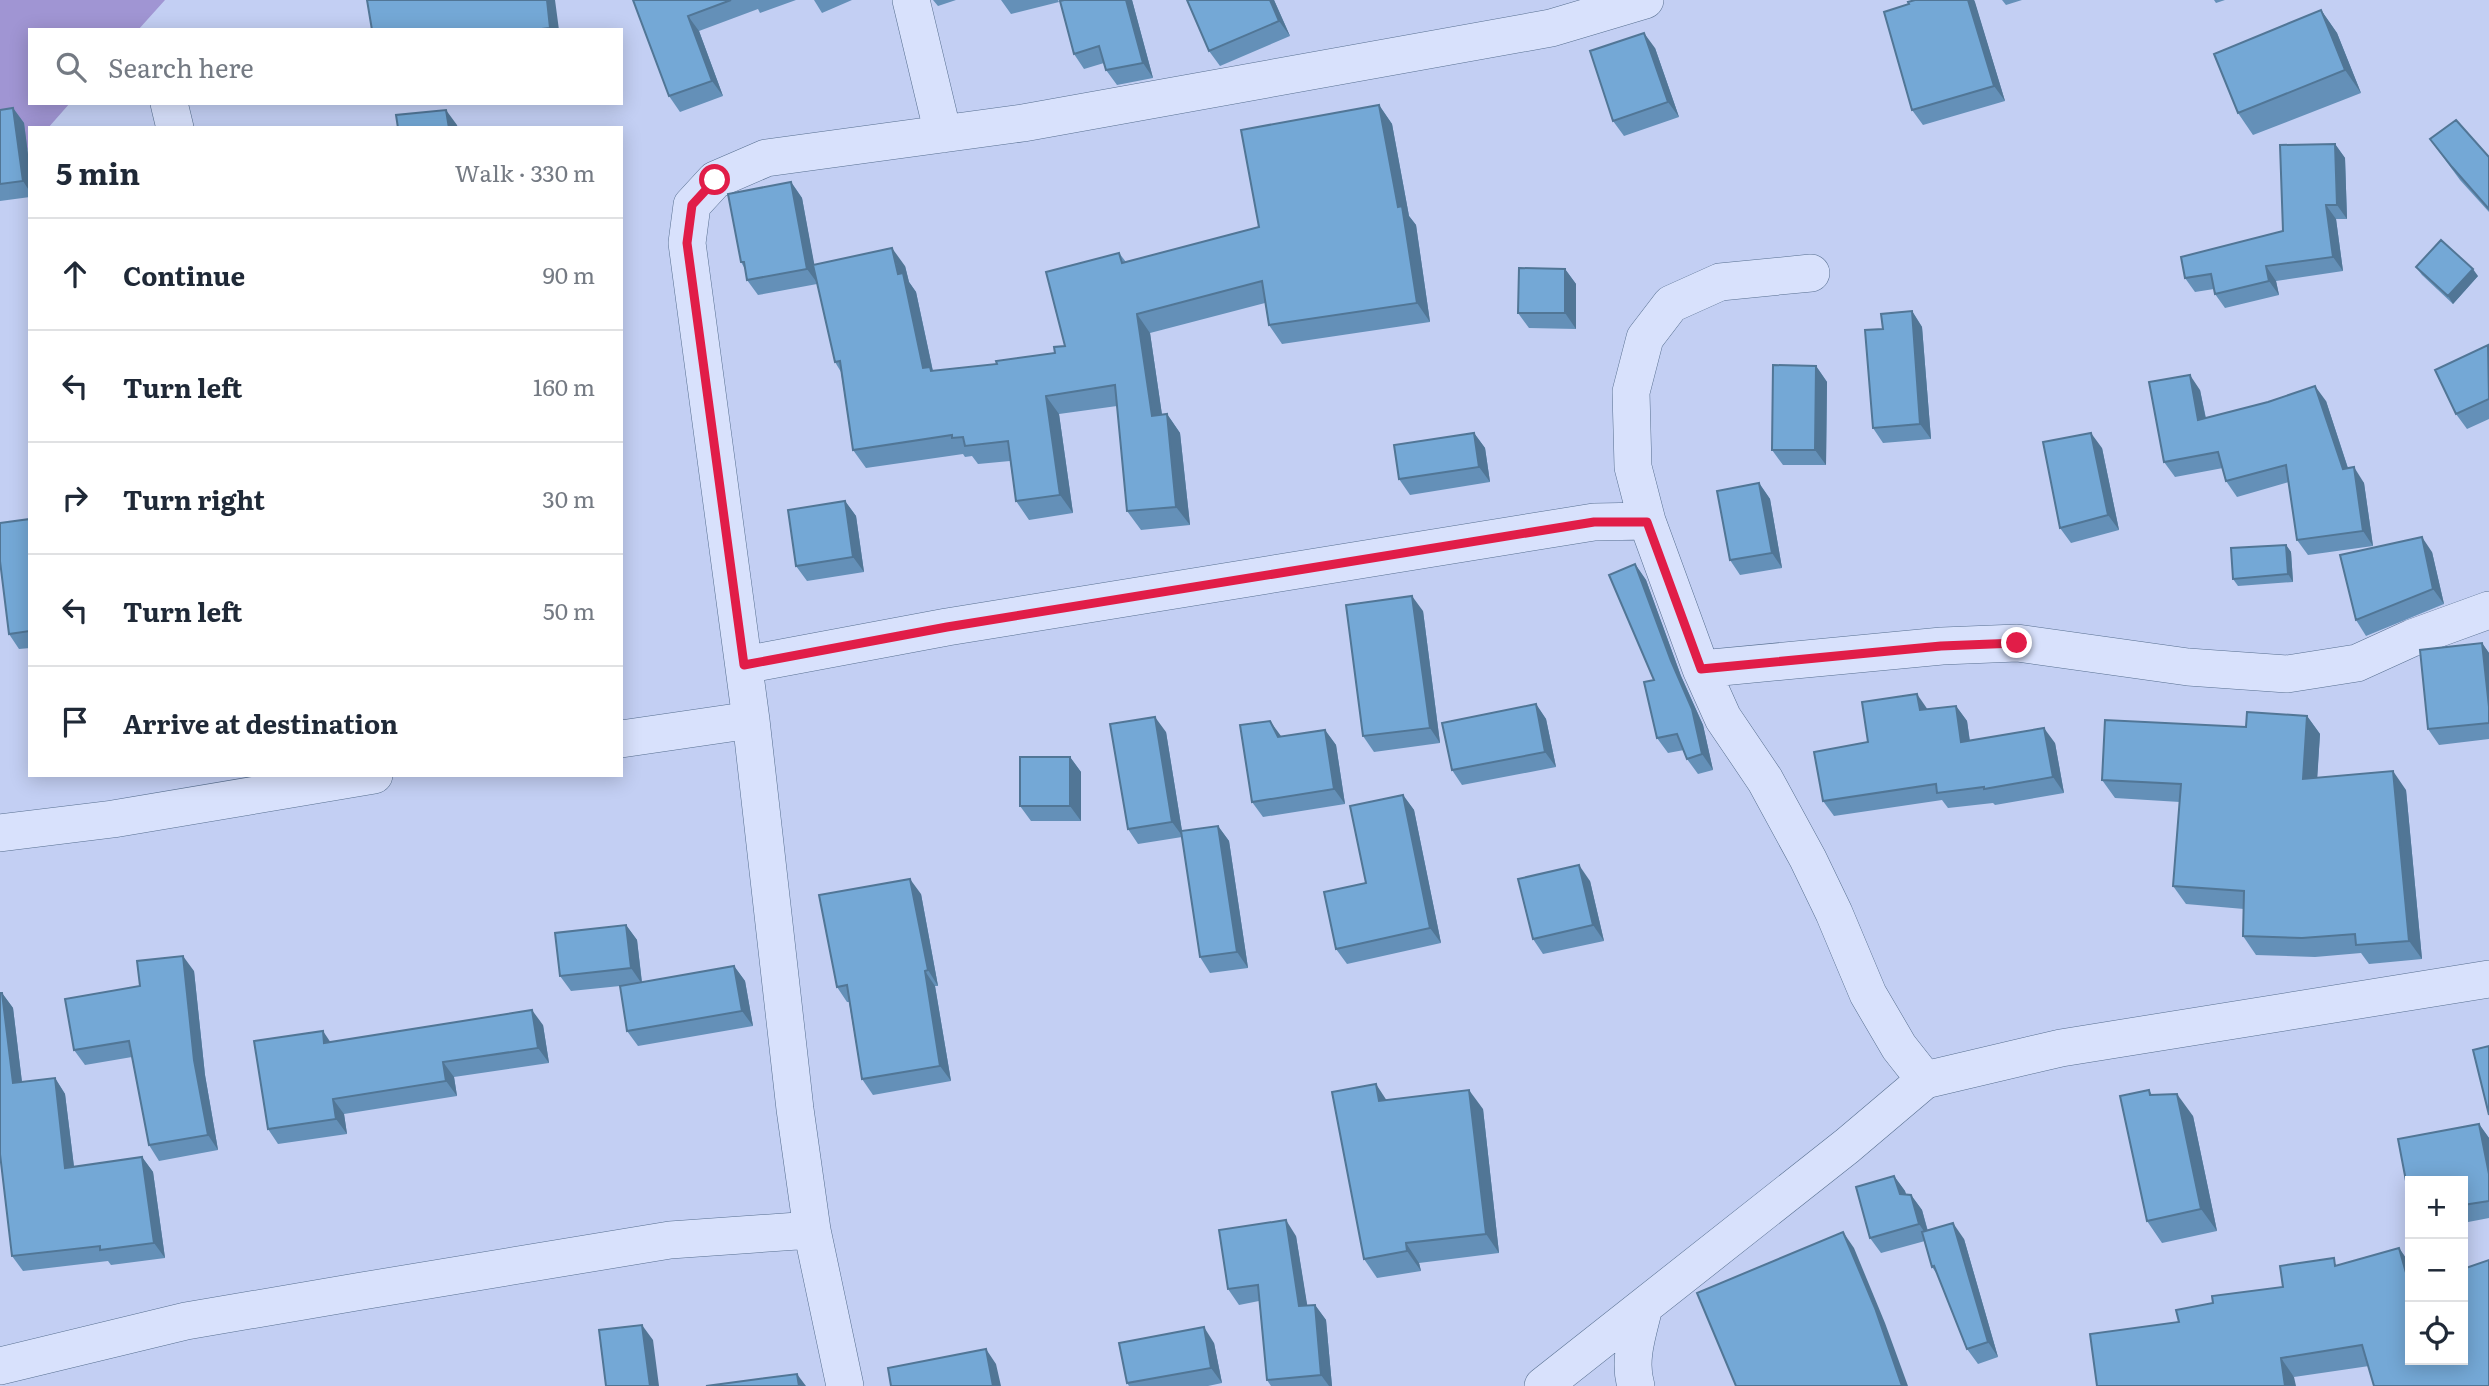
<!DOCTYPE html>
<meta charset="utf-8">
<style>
:root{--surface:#fff;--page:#f6f6f7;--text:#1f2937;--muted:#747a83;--line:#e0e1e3}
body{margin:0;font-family:Literata,serif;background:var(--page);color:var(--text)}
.controls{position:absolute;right:21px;bottom:21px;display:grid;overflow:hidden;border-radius:0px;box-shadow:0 4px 18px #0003}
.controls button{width:63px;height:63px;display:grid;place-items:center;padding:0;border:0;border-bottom:2px solid var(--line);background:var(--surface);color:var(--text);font:35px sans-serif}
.stop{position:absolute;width:21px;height:21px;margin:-16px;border:5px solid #e11d48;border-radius:50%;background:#fff}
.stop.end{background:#e11d48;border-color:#fff;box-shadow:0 2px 7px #0008}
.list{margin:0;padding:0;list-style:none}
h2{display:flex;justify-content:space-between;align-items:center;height:91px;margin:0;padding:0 28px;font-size:30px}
h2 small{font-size:23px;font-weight:400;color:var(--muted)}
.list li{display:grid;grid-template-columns:46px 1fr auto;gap:21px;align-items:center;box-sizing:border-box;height:112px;padding:0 28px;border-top:2px solid var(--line)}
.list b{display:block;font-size:26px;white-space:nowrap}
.list em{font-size:23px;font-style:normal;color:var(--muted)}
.icon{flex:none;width:38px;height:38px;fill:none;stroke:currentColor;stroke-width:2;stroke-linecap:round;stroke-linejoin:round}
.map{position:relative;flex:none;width:2489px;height:1386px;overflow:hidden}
.search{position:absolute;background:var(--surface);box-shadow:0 4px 18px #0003;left:28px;top:28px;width:595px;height:77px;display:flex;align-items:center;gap:18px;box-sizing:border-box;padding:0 24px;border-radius:0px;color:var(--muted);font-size:26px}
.panel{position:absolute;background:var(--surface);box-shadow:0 4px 18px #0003;left:28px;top:126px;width:595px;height:651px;border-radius:0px}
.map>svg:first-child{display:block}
.green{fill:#a095d3}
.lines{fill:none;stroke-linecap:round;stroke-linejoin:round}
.minor-casing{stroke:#576f90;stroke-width:38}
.minor{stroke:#d8e1fc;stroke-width:37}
.wall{fill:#6490b8}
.shaded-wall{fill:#517696}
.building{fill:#74a8d6;stroke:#517696;stroke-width:2}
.route{stroke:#e11d48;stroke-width:9}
</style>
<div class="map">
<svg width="2489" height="1386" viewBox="0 0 2489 1386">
<rect width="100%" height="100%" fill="#c3cff3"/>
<path class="green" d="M0,0h165l-27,30h-108v73h40l-22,25h-18v19l-30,33z"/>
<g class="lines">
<g class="minor-casing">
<path id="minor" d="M911,0l32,134
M169,103l6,25
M1811,273l-91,9 -49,22 -26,34 -14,54 2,75 14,54 54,148 22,49 42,62 43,79 26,54 34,81 31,53 26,33
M744,665l203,-38 647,-105 53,-1
M1701,669l241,-23 75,-3 171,24 99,7 70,-11 55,-25 77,-28
M621,739l130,-19
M0,833l113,-14 261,-44
M0,1366l186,-45 176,-30 308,-51 142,-10
M845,1386l-33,-156 -17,-121 -44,-389 -64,-477 5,-38 23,-25 51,-22 257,-35 528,-95 94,-28
M1543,1386l304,-240 78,-66 136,-32 428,-69
M1636,1386c-8,-26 2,-54 8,-79"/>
</g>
<use href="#minor" class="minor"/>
</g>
<path class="wall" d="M633,0h163l-36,13 -2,-4 -59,22 24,65 -43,16 -11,-16z
M814,0h38l-30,13z
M933,0h23l-18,6z
M1001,0h57l1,2 -48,12z
M1064,0h68l21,78 -36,7 -11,-15 -2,-7 -20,6 -10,-15z
M1274,0l16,36 -70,30 -11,-15z
M1915,0h59l31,101 -82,24 -11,-15 -3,-106z
M2002,0h20l-16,5z
M2214,0h11l-9,3z
M2321,10l16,23 24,60 -108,42 -15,-22z
M1655,48l24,69 -55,19 -11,-15z
M1379,105l13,19 17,92 7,9 14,97 -148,22 -13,-19 -4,-22 -115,30 12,82 5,-1 13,19 10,92 -49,5 -14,-19 -10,-105 -58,8 14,99 -44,7 -13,-19 -6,-40 -32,3 -6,-8 -7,1 -2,-3 -97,14 -13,-18 -12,-78 -6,-10 -18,-78 -59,11 -11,-15 -2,-11 -4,-7 50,-80 11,16 12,67 91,1 4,16 7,10 17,79 64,-7 58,-11 10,-7 54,-93 7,9 133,-35z
M13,108l11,15 6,47v27l-30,4v-91z
M2430,139l59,18v55l-29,-32z
M2335,144l10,14 2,61h-11l7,52 -67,10 3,14 -54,13 -10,-14 -1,-5 -19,3 -10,-14 98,-47z
M2416,267l62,9 -25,28 -31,-29z
M1565,269l11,15v45l-47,-1 -11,-15z
M1912,311l10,16 9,112 -48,4 -10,-15 10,-99z
M2489,346v73l-22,10 -11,-15z
M1816,366l11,16 -1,83h-43l-11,-15z
M2200,390l6,28 120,-17 22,67 16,15 9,63 -65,9 -11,-15 -8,-58 -52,15 -11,-16 -3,-13 -48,9 -11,-15z
M1474,433l11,15 5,34 -80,13 -11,-16z
M2102,448l17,82 -48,13 -11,-15z
M1759,483l11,16 12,69 -42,7 -10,-15z
M845,501l11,15 8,56 -57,9 -11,-15z
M30,519v129l-11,1 -10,-15z
M2286,545l5,7 2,30 -55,4 -5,-7z
M2432,552l12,52 -78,32 -10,-16z
M1635,564l11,16 35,96 22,49 10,45 -15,4 -11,-15 -3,-9 -16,3 -11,-15 -3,-58z
M1423,611l17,132 -66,9 -11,-16z
M2482,643l7,10v86l-50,6 -11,-16z
M1536,704l10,15 10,48 -94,18 -10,-15z
M1956,706l11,15 3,20 85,2 9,50 -69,12 -2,-2 -45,5 -6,-8 -108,16 -11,-15 45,-59 60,-33z
M2307,716l13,18 -3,44 89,12 16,169 -53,5 -8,-11 -46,4 -59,-2 -13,-19 1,-27 -58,-5 -13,-18 7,-84 -65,-4 -13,-18 144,-53z
M1325,730l11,15 9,59 -82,13 -11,-15 29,-65z
M1166,732l16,99 36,-5 11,15 19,127 -38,5 -10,-16 -18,-120 -44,7 -10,-15z
M1070,757l11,15v49h-50l-11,-15z
M1403,795l11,15 27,133 -94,21 -11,-15 30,-66z
M1590,881l14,60 -61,13 -10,-15z
M921,894l17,92h-3l16,95 -78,14 -11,-16 -13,-77h-2l-10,-15z
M626,925l11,15 5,42 92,-16 11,15 8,45 -115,20 -11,-15 -7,-45 -49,5 -11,-15z
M194,971l11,104 13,75 -59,11 -10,-16 -17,-88 -47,8 -11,-15 66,-64z
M2,993l11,15 9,74 33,-4 10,16 9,73 68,-10 11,15 12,86 -54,7 -3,-4 -85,10 -11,-15z
M543,1025l6,38 -95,14 3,19 -113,18 3,20 -69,10 -10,-15 62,-87z
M2149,1090l3,5 41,21 24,115 -55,12 -15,-22z
M1386,1100l97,9 16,144 -80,10 2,8 -44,7 -13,-19z
M2479,1124l10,14v80l-26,5v-42z
M1894,1176l11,15 1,3 5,1 11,15 6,21 36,8 34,118 -20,7 -11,-15 -30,-75 -5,-7 -7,-26 -44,12 -11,-15z
M1296,1236l11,70 8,-1 11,15 6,66h-61l-4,-6 -8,-79 -20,4 -11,-16z
M2399,1248l11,16v96l-116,17 -81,-74 70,-16 56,-22z
M1214,1343l8,40 -14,3h-79l-2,-3z"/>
<path class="shaded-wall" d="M547,0h8l4,30h-7l-2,-2z
M1126,0h6l21,78 -10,-15z
M1270,0h4l16,36 -11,-15z
M1968,0h6l1,2 30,99 -11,-15z
M2321,10l16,23 24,60 -16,-23z
M688,16l11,15 24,65 -11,-15z
M1644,33l11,15 24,69 -11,-15z
M1379,105l13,19 17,92 7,9 14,97 -13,-19z
M13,108l11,15 6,47v22l-7,-11z
M446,110l11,15 1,3h-9z
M2335,144l10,14 2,61 -10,-14z
M791,182l11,16 16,86 -11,-15z
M2326,205l10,14 7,52 -10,-14z
M892,248l13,18 4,16 7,10 17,80 -10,-4z
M2266,266l10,15 3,14 -10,-14z
M1565,269l11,15v45l-11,-16z
M2473,269l5,7 -25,28 -5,-8z
M1912,311l10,16 9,112 -11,-15z
M1137,314l13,19 15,102 -13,-19z
M1816,366l11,16 -1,83 -11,-15z
M2190,375l10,15 9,45 -11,-15z
M2315,386l11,15 27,83 -10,-15z
M1046,396l13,18 14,99 -13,-18z
M1167,414l13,19 10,92 -14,-18z
M1474,433l11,15 5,34 -11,-15z
M2091,433l11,15 17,82 -11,-15z
M2354,467l10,16 9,63 -10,-15z
M1759,483l11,16 12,69 -10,-15z
M845,501l11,15 8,56 -11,-15z
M2422,537l10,15 12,52 -11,-15z
M2286,545l5,7 2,30 -5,-8z
M1635,564l11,16 35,96 22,49 10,45 -11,-16z
M1412,596l11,15 17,132 -10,-15z
M2482,643l7,10v54z
M1917,694l11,16h-8z
M1536,704l10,15 10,48 -11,-15z
M1956,706l11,15 5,37 -11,-16z
M2307,716l13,18 -4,64 -13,-19z
M1155,717l11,15 17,105 -11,-15z
M1270,721l11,15 8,17 -11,-16z
M2044,728l11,15 9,50 -11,-16z
M1325,730l11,15 9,59 -11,-15z
M1070,757l11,15v49l-11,-15z
M2393,771l13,19 16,169 -13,-18z
M1403,795l11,15 27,133 -11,-15z
M1218,826l11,15 19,127 -11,-16z
M1579,865l11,16 14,60 -11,-16z
M910,879l11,15 17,92 -10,-16z
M626,925l11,15 5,44 -11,-16z
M183,956l11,15 11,104 13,75 -10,-15 -14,-75z
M734,966l11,15 8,45 -11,-15z
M925,971l10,15 16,95 -11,-15z
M2,993l11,15 11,91 -11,-16z
M532,1010l11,15 6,38 -11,-15z
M323,1031l10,15 -9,-3z
M443,1062l11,15 3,19 -11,-15z
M55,1078l10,16 11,89 -11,-15z
M1376,1084l13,20 -10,-3z
M1469,1090l14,19 16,144 -13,-19z
M2177,1094l16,22 24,115 -16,-22z
M333,1099l11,15 3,20 -11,-15z
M2479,1124l10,14v36z
M142,1157l11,15 12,86 -11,-15z
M1894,1176l11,15 5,18 -10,-15z
M1911,1195l11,15 8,30 -11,-16z
M1286,1220l10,16 14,86 -11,-16z
M1953,1223l11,16 34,118 -10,-15z
M1843,1232l11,16 31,75 23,63h-6z
M1406,1243l13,20 2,8 -14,-20z
M2399,1248l11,16v23z
M1315,1305l11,15 6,66h-3l-8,-11z
M642,1325l11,15 6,46h-9z
M1204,1327l10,16 8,40 -11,-15z
M986,1349l10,15 5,22h-8z
M2281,1358l13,19 2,9h-11z
M797,1374l9,12h-7z"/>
<path class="building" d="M367,0h180l3,28 -17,2h-161z
M633,0h98l-43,16 24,65 -43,15z
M1064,0h62l17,63 -37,7 -7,-24 -25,8 -14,-53z
M1187,0h83l9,21 -70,30z
M1915,0h53l26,86 -82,24 -28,-98 25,-8 -1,-2z
M2321,10l24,60 -107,43 -24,-59z
M1644,33l24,69 -55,19 -23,-70z
M1379,105l19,102 4,-1 15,97 -148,22 -7,-44 -125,33 15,102 15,-2 9,93 -49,4 -12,-126 -69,11 14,99 -44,6 -8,-60 -43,5 -2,-9 -11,1v-3l-99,15 -13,-89 -5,1 -22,-97 79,-17 6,26 5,-1 20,95 7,-1 1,4 66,-7 -1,-3 59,-8 -1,-6 11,-1 -19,-74 73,-19 3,10 137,-36 -18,-97z
M13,108l10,73 -23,3v-74z
M446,110l3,18h-51l-2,-13z
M2456,120l33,37v52l-37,-42 -22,-28z
M2335,144l2,61h-11l7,52 -67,9 3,15 -54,13 -4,-20 -26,4 -4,-21 102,-26 -3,-86z
M791,182l16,87 -60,11 -3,-18h-3l-13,-68z
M2441,240l32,29 -25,27 -32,-29z
M1519,268l46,1v44h-47z
M1912,311l8,113 -47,4 -8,-98 18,-1 -2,-15z
M2488,345l1,54 -33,15 -21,-44z
M1773,365l43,1 -1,84h-43z
M2190,375l8,45 70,-18 47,-16 28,83 11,-2 9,64 -66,9 -11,-75 -60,16 -8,-29 -54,10 -15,-80z
M1474,433l5,34 -80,12 -5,-34z
M2091,433l17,82 -48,13 -17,-86z
M1759,483l13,70 -42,7 -13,-69z
M845,501l8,56 -57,9 -8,-56z
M30,519v112l-21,3 -9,-73v-38z
M2422,537l11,52 -77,31 -16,-65z
M2286,545l2,29 -55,5 -2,-31z
M1635,564l36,97 21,48 10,45 -15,5 -10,-25 -20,4 -13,-56 10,-2 -45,-105z
M1412,596l18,132 -67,8 -17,-131z
M2482,643l7,64v16l-61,6 -8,-79z
M1917,694l3,16 36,-4 5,36 83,-14 9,49 -69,12v-2l-47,6 -1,-9 -113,17 -9,-49 54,-10 -6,-40z
M1536,704l9,48 -93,18 -10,-47z
M2247,712l60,4 -4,63 90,-8 16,170 -53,4 -1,-11 -53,4 -59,-2 1,-45 -71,-5 8,-102 -79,-4 3,-60 141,7z
M1155,717l17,105 -44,7 -18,-105z
M1270,721l8,16 47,-7 9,59 -82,13 -12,-77z
M1020,757h50v49h-50z
M1403,795l27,133 -94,21 -12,-57 42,-9 -16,-77z
M1218,826l19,126 -37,5 -19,-126z
M1579,865l14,60 -60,14 -15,-60z
M910,879l18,91 -3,1 15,95 -78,13 -15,-94 -10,2 -18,-92z
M626,925l5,43 -71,8 -5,-43z
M183,956l11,104 14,75 -59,10 -20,-104 -55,9 -9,-51 75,-13 -3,-25z
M734,966l8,45 -115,20 -7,-45z
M0,993h2l11,90 42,-5 10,90 77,-11 12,86 -54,7v-4l-88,10 -12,-102z
M532,1010l6,38 -95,14 3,19 -113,18 3,20 -68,10 -14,-88 69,-10 1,12z
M2489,1046v69l-16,-65z
M1376,1084l3,17 90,-11 17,144 -80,9 1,8 -43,8 -32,-167z
M2149,1090l1,5 27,-1 24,115 -54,12 -27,-125z
M2479,1124l10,50v27l-26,4v-24h-53v21l-12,-63z
M1894,1176l6,18 11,1 8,29 -49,14 -14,-51z
M1286,1220l13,86 16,-1 6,70 -54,5 -9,-95 -30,4 -9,-59z
M1953,1223l35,119 -21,7 -33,-83 -2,1 -10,-35z
M1843,1232l32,76 27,78h-166l-39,-93z
M2399,1248l11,39v73h53v-91l26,-9v126h-115l-12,-41 -81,13 4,28h-188l-7,-52 89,-12 -3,-12 37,-7 -1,-7 71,-9 -3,-21 54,-8 1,8z
M642,1325l8,61h-44l-7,-56z
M1204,1327l7,41 -84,15 -8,-40z
M986,1349l7,37h-102l-3,-18z
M797,1374l2,12h-93z"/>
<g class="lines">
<path class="route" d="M715,180l-23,25 -5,38 57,422 203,-38 647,-105h53l54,147 240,-23 76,-3"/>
</g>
</svg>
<div class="controls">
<button>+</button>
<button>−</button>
<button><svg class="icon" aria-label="locate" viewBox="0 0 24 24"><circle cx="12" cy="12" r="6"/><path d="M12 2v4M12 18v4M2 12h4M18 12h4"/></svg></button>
</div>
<div class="stop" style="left:715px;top:180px"></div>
<div class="stop end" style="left:2017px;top:643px"></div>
<div class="search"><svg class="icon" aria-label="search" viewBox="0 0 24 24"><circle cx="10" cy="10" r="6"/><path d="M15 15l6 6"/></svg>Search here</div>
<section class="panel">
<h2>5 min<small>Walk · 330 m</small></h2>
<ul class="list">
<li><svg class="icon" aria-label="ahead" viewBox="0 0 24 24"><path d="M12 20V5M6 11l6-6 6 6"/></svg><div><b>Continue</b></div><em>90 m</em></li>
<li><svg class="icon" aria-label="left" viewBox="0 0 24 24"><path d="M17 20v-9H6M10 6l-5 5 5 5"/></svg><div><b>Turn left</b></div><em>160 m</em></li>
<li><svg class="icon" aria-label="right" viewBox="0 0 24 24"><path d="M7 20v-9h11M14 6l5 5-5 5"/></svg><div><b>Turn right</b></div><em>30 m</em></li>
<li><svg class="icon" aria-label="left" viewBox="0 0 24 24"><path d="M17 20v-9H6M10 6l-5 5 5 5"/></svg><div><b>Turn left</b></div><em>50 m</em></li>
<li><svg class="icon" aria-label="arrive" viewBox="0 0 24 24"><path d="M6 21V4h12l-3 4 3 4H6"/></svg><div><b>Arrive at destination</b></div></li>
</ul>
</section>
</div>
